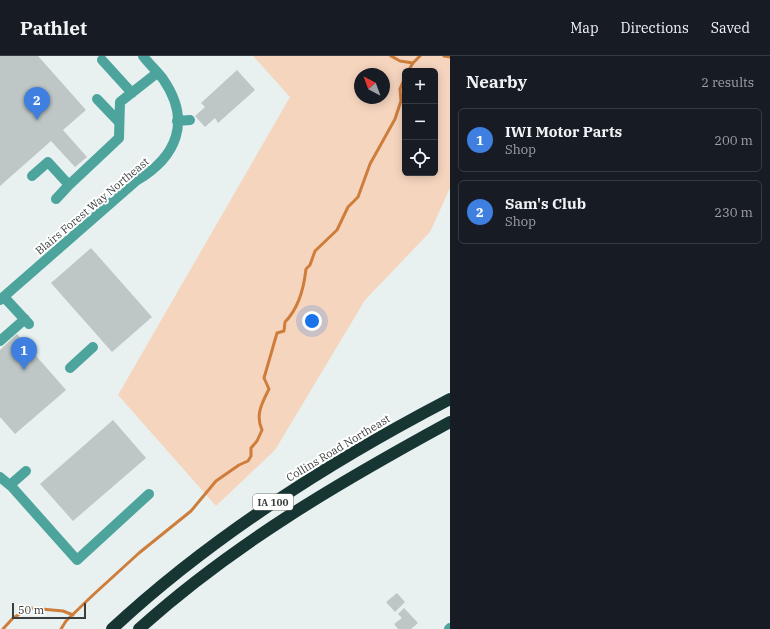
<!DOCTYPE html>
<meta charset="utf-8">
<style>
:root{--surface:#171b24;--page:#20242c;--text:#f1f3f6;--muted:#9ea1a6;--line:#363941;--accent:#ea580c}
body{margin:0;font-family:"IBM Plex Serif",serif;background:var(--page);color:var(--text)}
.controls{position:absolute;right:12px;top:12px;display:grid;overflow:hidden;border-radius:6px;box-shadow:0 2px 10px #0003}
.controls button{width:36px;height:36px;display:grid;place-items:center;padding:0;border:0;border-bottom:1px solid var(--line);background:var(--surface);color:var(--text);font:20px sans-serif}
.compass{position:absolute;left:354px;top:12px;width:36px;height:36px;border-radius:50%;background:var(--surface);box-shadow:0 2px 10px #0003;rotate:319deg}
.scale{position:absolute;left:12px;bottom:10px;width:74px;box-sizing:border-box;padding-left:4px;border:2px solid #3a3e3d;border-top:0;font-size:11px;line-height:14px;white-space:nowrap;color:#3a3e3d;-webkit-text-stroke:3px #fff;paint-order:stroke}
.you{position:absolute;left:312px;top:265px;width:14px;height:14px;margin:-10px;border:3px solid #fff;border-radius:50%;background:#1a73e8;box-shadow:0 0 0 6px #1a73e833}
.badge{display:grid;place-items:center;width:26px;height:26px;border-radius:50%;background:var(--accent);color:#fff;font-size:13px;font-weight:700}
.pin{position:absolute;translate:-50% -33px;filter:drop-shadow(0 1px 2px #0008)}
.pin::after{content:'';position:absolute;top:21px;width:14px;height:12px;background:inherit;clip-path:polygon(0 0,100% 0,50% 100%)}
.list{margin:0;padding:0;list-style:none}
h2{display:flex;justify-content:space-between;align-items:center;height:52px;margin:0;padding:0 16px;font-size:17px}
h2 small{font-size:13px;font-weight:400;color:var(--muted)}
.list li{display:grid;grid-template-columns:26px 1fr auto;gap:12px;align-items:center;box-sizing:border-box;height:64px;margin:0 8px 8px;padding:0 8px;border:1px solid var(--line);border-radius:6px}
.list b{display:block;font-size:15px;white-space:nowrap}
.list p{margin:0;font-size:13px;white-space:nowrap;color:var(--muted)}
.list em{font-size:13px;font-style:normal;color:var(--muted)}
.icon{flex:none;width:22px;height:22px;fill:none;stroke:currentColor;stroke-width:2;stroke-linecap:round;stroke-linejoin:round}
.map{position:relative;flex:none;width:450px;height:573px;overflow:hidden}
header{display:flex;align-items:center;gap:24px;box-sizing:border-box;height:56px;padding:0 20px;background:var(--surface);border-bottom:1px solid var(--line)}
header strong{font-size:19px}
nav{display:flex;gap:22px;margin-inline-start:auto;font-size:14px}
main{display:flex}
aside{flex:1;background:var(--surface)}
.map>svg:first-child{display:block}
.green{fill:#f6d5bf;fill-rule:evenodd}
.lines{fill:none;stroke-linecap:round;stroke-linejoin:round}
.stream{stroke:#ce7d3b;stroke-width:3}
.building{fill:#bec7c6}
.minor{stroke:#4ca49d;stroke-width:10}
.highway{stroke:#163533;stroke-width:12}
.labels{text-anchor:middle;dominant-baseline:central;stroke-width:4;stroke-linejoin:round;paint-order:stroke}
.shield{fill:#fff;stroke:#757877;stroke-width:1}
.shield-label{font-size:10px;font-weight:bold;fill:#3a3e3d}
.street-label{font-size:11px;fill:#3a3e3d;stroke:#fff}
</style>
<header>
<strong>Pathlet</strong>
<nav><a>Map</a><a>Directions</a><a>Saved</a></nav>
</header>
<main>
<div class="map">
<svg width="450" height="573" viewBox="0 0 450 573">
<rect width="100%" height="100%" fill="#e8f1f0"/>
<path class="green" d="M253,0h197v132l-20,44 -65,68 -90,150 -59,56 -98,-111 172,-298zM405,15h30v102h-30zM360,18h24v24h-24z"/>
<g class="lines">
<path class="stream" d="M391,0l9,5 13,2 7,-7
M444,0l6,1
M408,15l5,-8
M3,573l10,-11 17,-10 33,3 10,4
M61,573l5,-8 27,-26 46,-42 52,-42 25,-30 23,-16 9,-4 3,-5v-8l6,-7 5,-11c-7,-15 0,-27 7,-41l-5,-11 13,-45 7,-2 1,-9c13,-13 19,-35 21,-53l4,-4 5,-14 22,-21 11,-23 10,-10 12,-33 25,-45 6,-18 -1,-12 5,-12"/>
</g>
<path class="building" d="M0,0h38l48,54 -23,20 24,27 -12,10 -24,-26 -51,45z
M237,14l18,20 -37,33 -3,-5 -10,9 -10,-11 10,-9 -4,-4z
M91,192l61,69 -40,35 -61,-69z
M17,278l49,56 -51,44 -15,-17v-67z
M113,364l33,38 -73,63 -33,-37z
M397,537l8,9 -10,10 -9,-10z
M404,552l14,15 -7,6h-13l-4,-5 8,-6 -4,-4z"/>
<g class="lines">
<path class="minor" d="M102,4l30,33
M97,43l22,23
M177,65l13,-1
M32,120l16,-14 21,23
M56,143l13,-14 50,-47 1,-36 37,-29
M4,241l25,27
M0,244l136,-119c41,-24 56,-60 27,-102 -6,-8 -14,-15 -20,-23
M0,285l25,-22
M70,312l23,-21
M0,421l12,10 65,73 72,-66
M10,429l16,-14
M449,573l1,-1"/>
<path class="highway" d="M112,573c100,-93 217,-167 338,-230
M139,573c94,-85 201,-147 311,-207"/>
</g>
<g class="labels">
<rect class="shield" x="253" y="438" width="40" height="16" rx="3"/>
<g class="shield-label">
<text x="273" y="446">IA 100</text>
</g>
<g class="street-label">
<text transform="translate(92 150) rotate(-40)">Blairs Forest Way Northeast</text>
<text transform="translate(338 392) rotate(-31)">Collins Road Northeast</text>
</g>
</g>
</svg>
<div class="controls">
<button>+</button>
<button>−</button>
<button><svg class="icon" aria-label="locate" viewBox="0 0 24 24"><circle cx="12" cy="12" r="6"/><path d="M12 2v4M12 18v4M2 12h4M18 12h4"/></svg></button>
</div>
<svg class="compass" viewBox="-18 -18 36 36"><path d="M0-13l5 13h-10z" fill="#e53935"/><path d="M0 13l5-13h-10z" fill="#9ea1a6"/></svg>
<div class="scale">50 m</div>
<div class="you"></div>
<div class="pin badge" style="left:24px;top:314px;background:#3f7fe0">1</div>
<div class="pin badge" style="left:37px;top:64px;background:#3f7fe0">2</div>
</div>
<aside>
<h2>Nearby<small>2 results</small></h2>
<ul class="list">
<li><span class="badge" style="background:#3f7fe0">1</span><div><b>IWI Motor Parts</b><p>Shop</p></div><em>200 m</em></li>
<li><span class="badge" style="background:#3f7fe0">2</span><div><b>Sam's Club</b><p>Shop</p></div><em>230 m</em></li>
</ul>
</aside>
</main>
